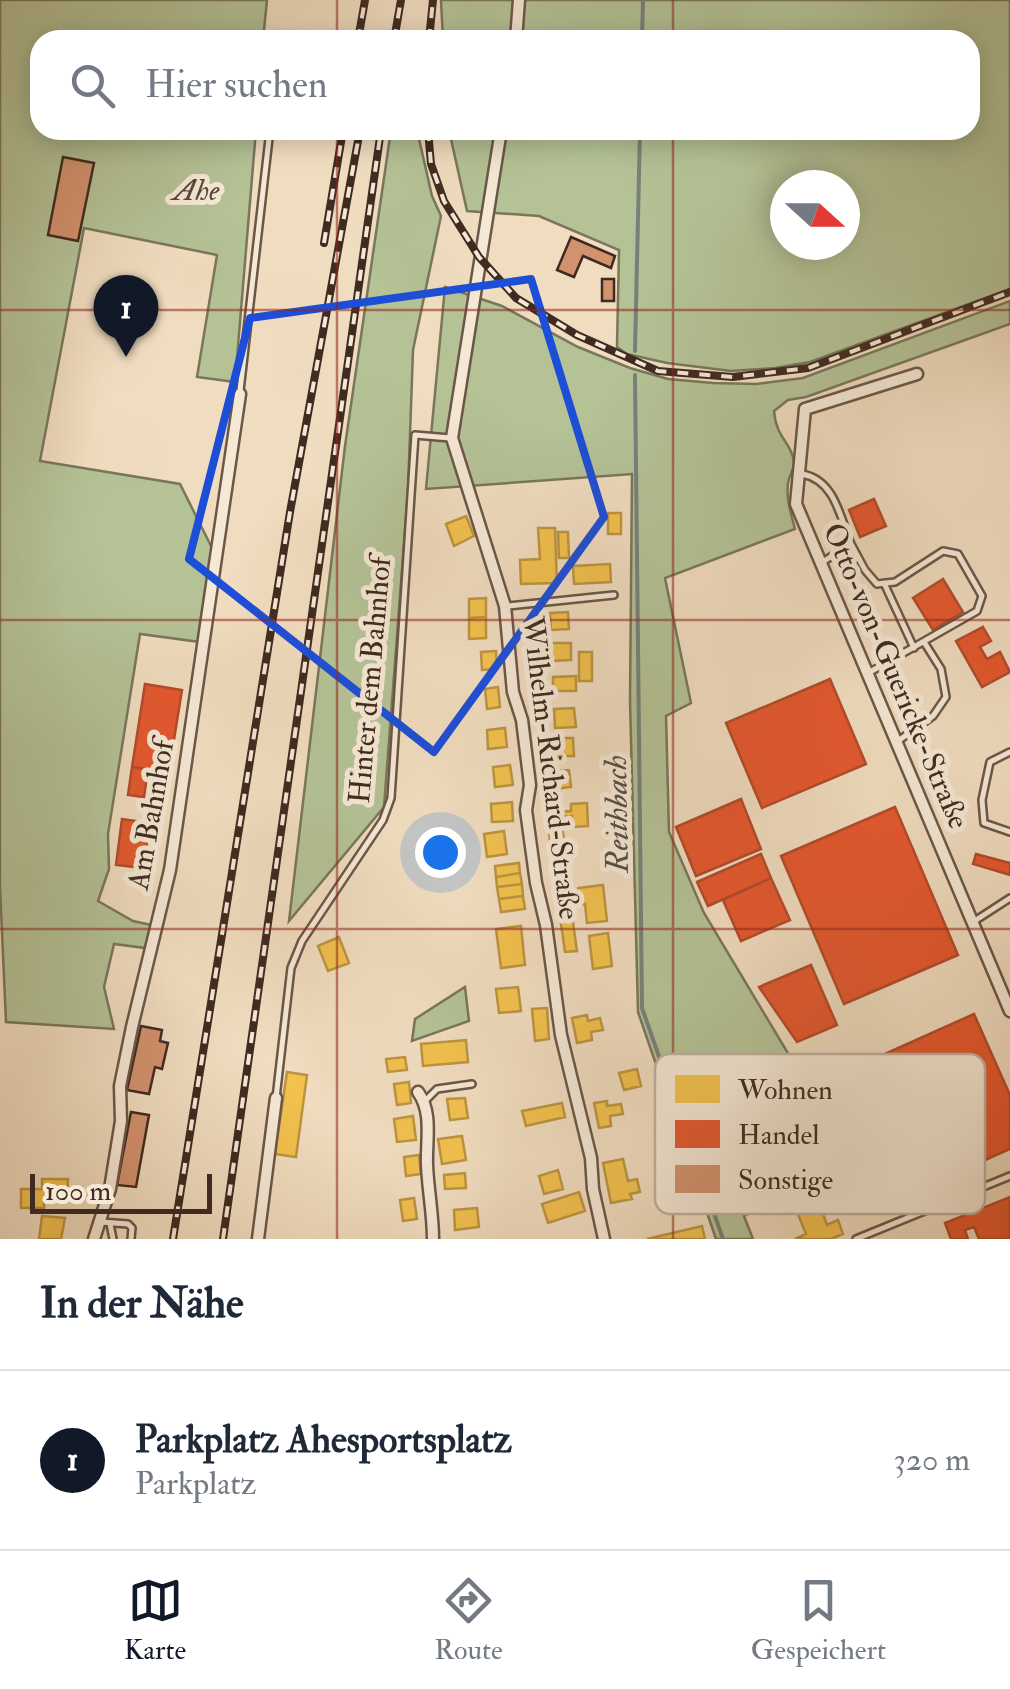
<!DOCTYPE html>
<html lang="de">
<meta charset="utf-8">
<style>
:root{--surface:#fff;--page:#f2f2f3;--text:#1f2937;--muted:#747a83;--line:#e0e1e3;--accent:#111827}
body{margin:0;font-family:"IM FELL Double Pica",serif;background:var(--page);color:var(--text)}
.compass{position:absolute;left:770px;top:170px;width:90px;height:90px;border-radius:50%;background:var(--surface);box-shadow:0 5px 25px #0003;rotate:111deg}
.scale{position:absolute;left:30px;bottom:25px;width:182px;box-sizing:border-box;padding-left:10px;border:5px solid #3f2b21;border-top:0;font-size:28px;line-height:35px;white-space:nowrap;color:#3f2b21;-webkit-text-stroke:8px #f5e8d5;paint-order:stroke}
.you{position:absolute;left:440px;top:852px;width:35px;height:35px;margin:-25px;border:8px solid #fff;border-radius:50%;background:#1a73e8;box-shadow:0 0 0 15px #1a73e833}
.badge{display:grid;place-items:center;width:65px;height:65px;border-radius:50%;background:var(--accent);color:#fff;font-size:32px;font-weight:700}
.pin{position:absolute;translate:-50% -82px;filter:drop-shadow(0 2px 5px #0008)}
.pin::after{content:'';position:absolute;top:52px;width:35px;height:30px;background:inherit;clip-path:polygon(0 0,100% 0,50% 100%)}
.list{margin:0;padding:0;list-style:none}
h2{display:flex;justify-content:space-between;align-items:center;height:130px;margin:0;padding:0 40px;font-size:42px}
h2 small{font-size:32px;font-weight:400;color:var(--muted)}
.list li{display:grid;grid-template-columns:65px 1fr auto;gap:30px;align-items:center;box-sizing:border-box;height:180px;padding:0 40px;border-top:2px solid var(--line)}
.list b{display:block;font-size:38px;white-space:nowrap}
.list p{margin:0;font-size:32px;white-space:nowrap;color:var(--muted)}
.list em{font-size:32px;font-style:normal;color:var(--muted)}
.icon{flex:none;width:55px;height:55px;fill:none;stroke:currentColor;stroke-width:2;stroke-linecap:round;stroke-linejoin:round}
.map{position:relative;flex:none;width:1010px;height:1239px;overflow:hidden}
.search{position:absolute;background:var(--surface);box-shadow:0 5px 25px #0003;left:30px;right:30px;top:30px;height:110px;display:flex;align-items:center;gap:25px;box-sizing:border-box;padding:0 35px;border-radius:30px;color:var(--muted);font-size:38px}
.sheet{height:310px;background:var(--surface)}
nav{display:flex;justify-content:space-around;align-items:center;box-sizing:border-box;height:140px;border-top:2px solid var(--line);background:var(--surface);font-size:28px;color:var(--muted)}
nav a{display:grid;justify-items:center;gap:5px}
nav .on{color:var(--accent)}
.map>svg:first-child{display:block}
.green{fill:#b4c296;stroke:#7a765c;stroke-width:2.5;fill-rule:evenodd}
.homes{fill:#f2c14e;stroke:#bc9440;stroke-width:2.5}
.shops{fill:#e4572e;stroke:#b24a2a;stroke-width:2.5}
.lines{fill:none;stroke-linecap:round;stroke-linejoin:round}
.stream{stroke:#77817c;stroke-width:4}
.building{fill:#d2926e;stroke:#3f2b21;stroke-width:2.5}
.lane-casing{stroke:#6b5748;stroke-width:10}
.street-casing{stroke:#6b5748;stroke-width:15}
.lane{stroke:#f5e8d5;stroke-width:5}
.street{stroke:#f5e8d5;stroke-width:10}
.rail-casing{stroke:#3f2b21;stroke-width:8}
.rail{stroke:#f5e8d5;stroke-width:4;stroke-dasharray:11;stroke-linecap:butt}
.marked{fill:none;stroke:#1d4ed8;stroke-width:8;stroke-linejoin:round}
.grid{fill:none;stroke:#8f2418;stroke-width:2.5;stroke-opacity:0.55}
.labels{text-anchor:middle;dominant-baseline:central;stroke-width:10;stroke-linejoin:round;paint-order:stroke}
.park-label{font-size:30px;font-style:italic;fill:#564938;stroke:#f5e8d5}
.street-label{font-size:30px;fill:#3f2b21;stroke:#f5e8d5}
.water-label{font-size:32px;font-style:italic;fill:#564f47;stroke:#f5e8d5}
.key{fill:#f5e8d5;stroke:#beaf9f;stroke-width:2.5}
.key-label{font-size:28px;fill:#3f2b21}
</style>
<div class="map">
<svg width="1010" height="1239" viewBox="0 0 1010 1239">
<rect width="100%" height="100%" fill="#f0dcbf"/>
<filter id="stains"><feTurbulence type="fractalNoise" baseFrequency=".002" numOctaves="4"/><feColorMatrix values="0 0 0 0 .2 0 0 0 0 .09 0 0 0 0 .02 0 0 0 .5 -.17"/></filter>
<radialGradient id="worn" r=".72"><stop offset=".6" stop-color="#630" stop-opacity="0"/><stop offset="1" stop-color="#630" stop-opacity=".3"/></radialGradient>
<path class="green" d="M0,0h267l-4,40h-223v90h216l-21,252 -38,-5 20,-122 -133,-27 -44,233 140,23 33,66 -13,92 -60,-8 -32,200 1,35 -11,32 35,20 23,5 -3,23 -39,-5 -10,43 10,42 -108,-7 -6,-135z
M441,0h569v289l-200,73 -35,6 -44,3 -64,-8 -40,-9 -10,-7 2,-97 -80,-34 -72,-5 -18,-81h521v-90h-527zM785,185h60v60h-60z
M391,130h26l15,66 9,20 -28,134 -5,141 -24,316 -95,114 56,-475z
M445,287l57,19 76,41 52,21 38,11 45,4 43,1 47,-6 207,-77v23l-204,73 -18,3 -14,11c2,27 17,31 20,50 1,9 -5,13 -6,22 -2,17 3,30 7,46l-130,49 26,125 -25,13 3,116 35,81 176,294 -52,-32 -84,41 9,23h-37l-78,-227 -8,-311 2,-227 -206,15z
M465,987l4,34 -57,20 3,-22z"/>
<path class="homes" d="M608,513h13v21h-13z
M466,516l8,20 -20,10 -8,-22z
M538,528h17l2,55 -36,1 -1,-24 20,-1z
M558,532h10l1,26h-10z
M610,564l1,18 -37,2 -1,-18z
M486,598v19l-17,1v-19z
M568,612l1,17 -18,1 -1,-17z
M486,617v21l-17,1v-21z
M551,643h20v17l-20,1z
M496,651l1,18 -15,1 -1,-18z
M579,652h13v29h-13z
M576,676v15h-23v-14z
M498,687l2,20 -13,2 -2,-20z
M574,708l2,19 -21,1 -1,-19z
M505,728l2,19 -19,2 -1,-19z
M556,738h17l1,18h-18z
M510,765l3,20 -18,2 -2,-20z
M569,770l2,17 -18,2 -1,-18z
M512,802l1,19 -21,1 -1,-18z
M587,803l1,23 -16,1v-11l-14,1v-5l13,-1v-7z
M561,820l3,19 -14,2 -2,-19z
M504,831l3,23 -20,3 -3,-23z
M564,839l2,18 -13,2 -3,-18z
M519,863l1,10 -24,4 -1,-11z
M520,873l2,11 -25,3 -1,-10z
M522,884l1,12 -24,3 -2,-12z
M603,885l4,36 -20,2 -2,-19 -6,1 -1,-17z
M523,896l2,13 -24,3 -2,-13z
M572,915l5,36 -12,1 -5,-35z
M521,926l4,39 -24,3 -5,-39z
M608,933l4,33 -19,3 -4,-33z
M339,937l10,26 -21,8 -10,-25z
M518,987l3,24 -22,2 -3,-24z
M547,1008l2,31 -14,2 -3,-32z
M587,1015l1,6 12,-3 3,12 -12,2 1,8 -15,3 -5,-25z
M466,1040l2,22 -45,4 -2,-22z
M405,1057l2,13 -19,2 -2,-13z
M637,1069l4,17 -17,4 -5,-17z
M287,1072l20,3 -11,82 -21,-3z
M409,1082l2,21 -14,2 -3,-21z
M465,1098l3,20 -18,2 -3,-21z
M607,1101v5l14,-2 2,10 -13,2 1,10 -12,2 -5,-25z
M562,1103l3,14 -39,9 -4,-15z
M413,1116l3,24 -19,2 -3,-23z
M462,1136l4,24 -24,4 -4,-25z
M419,1155l2,19 -15,2 -2,-19z
M623,1159l5,22 9,-2 3,13 -10,2 2,5 -21,4 -8,-40z
M558,1170l5,19 -19,5 -5,-18z
M465,1173l1,15 -21,1 -1,-14z
M42,1179h26l-1,21 -23,-1v9h-23v-19h21z
M579,1192l6,19 -37,12 -6,-19z
M414,1198l3,21 -14,2 -3,-21z
M806,1203l4,10 11,-5 6,17 11,-5 5,14 -12,5h-36l11,-5 -11,-27z
M477,1208l2,19 -24,3 -1,-20z
M42,1216l23,2 -4,21h-22z
M702,1226l3,13h-58z"/>
<path class="shops" d="M874,499l12,27 -26,11 -11,-27z
M943,579l20,33 -30,18 -20,-32z
M983,627l8,14 -11,6 7,12 13,-7 10,20 -28,15 -26,-46z
M830,679l36,85 -104,44 -36,-85z
M145,684l37,6 -11,68 -12,-2 -2,15 -25,-4z
M132,767l16,2 -4,28 -16,-2z
M741,799l20,50 -65,27 -20,-49z
M895,807l63,148 -114,49 -63,-148z
M122,819l27,4 -5,45 -28,-3z
M761,854l10,24 -63,28 -11,-24z
M976,854l34,9v12l-37,-11z
M771,878l19,42 -49,21 -18,-41z
M811,965l26,60 -40,17 -38,-55z
M974,1014l36,81v54l-87,39 -56,-126z
M1010,1197v42h-31l-5,-12 -9,3 3,9h-17l-6,-16z"/>
<g class="lines">
<path class="stream" d="M642,40l1,-40
M635,351l5,-221
M635,375l7,633 81,231"/>
</g>
<path class="building" d="M63,157l31,6 -16,78 -30,-6z
M571,237l44,19 -4,12 -28,-12 -9,21 -17,-7z
M602,279h12v22h-12z
M141,1026l21,4 -2,11 8,2 -6,26 -7,-2 -6,27 -22,-4z
M131,1112l18,3 -13,72 -19,-2z"/>
<g class="lines">
<g class="lane-casing">
<path id="lane" d="M240,391l30,-261
M802,474c33,6 38,43 49,70
M821,563l30,-19 14,26 12,14 18,-2 48,-31 15,3 24,42 -5,15 -107,61
M884,583l30,65
M508,606l106,-11
M898,741l35,-25 13,-19 -5,-28 -17,-27
M1010,752l-20,10 -8,38 2,23 26,9
M973,922l37,-24
M276,1098l15,-130 11,-27 81,-121 8,-22 24,-363 35,3
M425,1101l12,-12 35,-5
M101,1222l27,2 4,4 -1,11
M110,1224l3,15
M856,1239l154,-63"/>
</g>
<g class="street-casing">
<path id="street" d="M516,40l3,-40
M501,130l-49,308 53,168 8,86 9,28 8,65 -4,25 10,73 10,42 15,110 30,123 2,31 11,50
M917,374l-112,35 -9,95 214,507
M418,1092c15,21 8,48 9,73 1,25 6,49 6,74
M94,1239l16,-50 11,-68 -1,-35 12,-59 38,-157 70,-476
M258,1239l18,-141"/>
</g>
<use href="#lane" class="lane"/>
<use href="#street" class="street"/>
<g class="rail-casing">
<path id="rail" d="M358,40l7,-40
M394,40l7,-40
M429,40l4,-40
M428,130l3,34 13,37 35,56 37,41 61,37 81,36 75,6 75,-9 202,-76
M324,243l19,-113
M173,1239l117,-727 70,-382
M223,1239l158,-1109"/>
</g>
<use href="#rail" class="rail"/>
</g>
<path class="marked" d="M531,279l73,238 -170,235 -245,-193 61,-241z"/>
<path class="grid" d="M337,0v40M673,0v40M337,130v1109M673,130v1109M0,310h1010M0,620h1010M0,929h1010"/>
<g class="labels">
<g class="park-label">
<text x="196" y="190">Ahe</text>
</g>
<g class="street-label">
<text transform="translate(896 676) rotate(67)">Otto-von-Guericke-Straße</text>
<text transform="translate(370 680) rotate(-85)">Hinter dem Bahnhof</text>
<text transform="translate(551 768) rotate(83)">Wilhelm-Richard-Straße</text>
<text transform="translate(151 815) rotate(-80)">Am Bahnhof</text>
</g>
<g class="water-label">
<text transform="translate(617 814) rotate(-91)">Reithbach</text>
</g>
</g>
<rect x="655" y="1054" width="330" height="160" rx="15" class="key"/>
<rect x="675" y="1075" width="45" height="28" fill="#f2c14e"/>
<rect x="675" y="1120" width="45" height="28" fill="#e4572e"/>
<rect x="675" y="1165" width="45" height="28" fill="#d2926e"/>
<g class="key-label">
<text x="738" y="1099">Wohnen</text>
<text x="738" y="1144">Handel</text>
<text x="738" y="1189">Sonstige</text>
</g>
<rect width="100%" height="100%" filter="url(#stains)"/>
<rect width="100%" height="100%" fill="url(#worn)"/>
</svg>
<svg class="compass" viewBox="-18 -18 36 36"><path d="M0-13l5 13h-10z" fill="#e53935"/><path d="M0 13l5-13h-10z" fill="#747a83"/></svg>
<div class="scale">100 m</div>
<div class="you"></div>
<div class="pin badge" style="left:126px;top:357px">1</div>
<div class="search"><svg class="icon" aria-label="search" viewBox="0 0 24 24"><circle cx="10" cy="10" r="6"/><path d="M15 15l6 6"/></svg>Hier suchen</div>
</div>
<section class="sheet">
<h2>In der Nähe<small></small></h2>
<ul class="list">
<li><span class="badge">1</span><div><b>Parkplatz Ahesportsplatz</b><p>Parkplatz</p></div><em>320 m</em></li>
</ul>
</section>
<nav>
<a class="on"><svg class="icon" aria-label="map" viewBox="0 0 24 24"><path d="M3 6l6-2 6 2 6-2v14l-6 2-6-2-6 2zM9 4v14M15 6v14"/></svg>Karte</a>
<a><svg class="icon" aria-label="directions" viewBox="0 0 24 24"><path d="M12 3l9 9-9 9-9-9zM9 14v-3h6M13 9l2 2-2 2"/></svg>Route</a>
<a><svg class="icon" aria-label="saved" viewBox="0 0 24 24"><path d="M7 4h10v16l-5-4-5 4z"/></svg>Gespeichert</a>
</nav>
